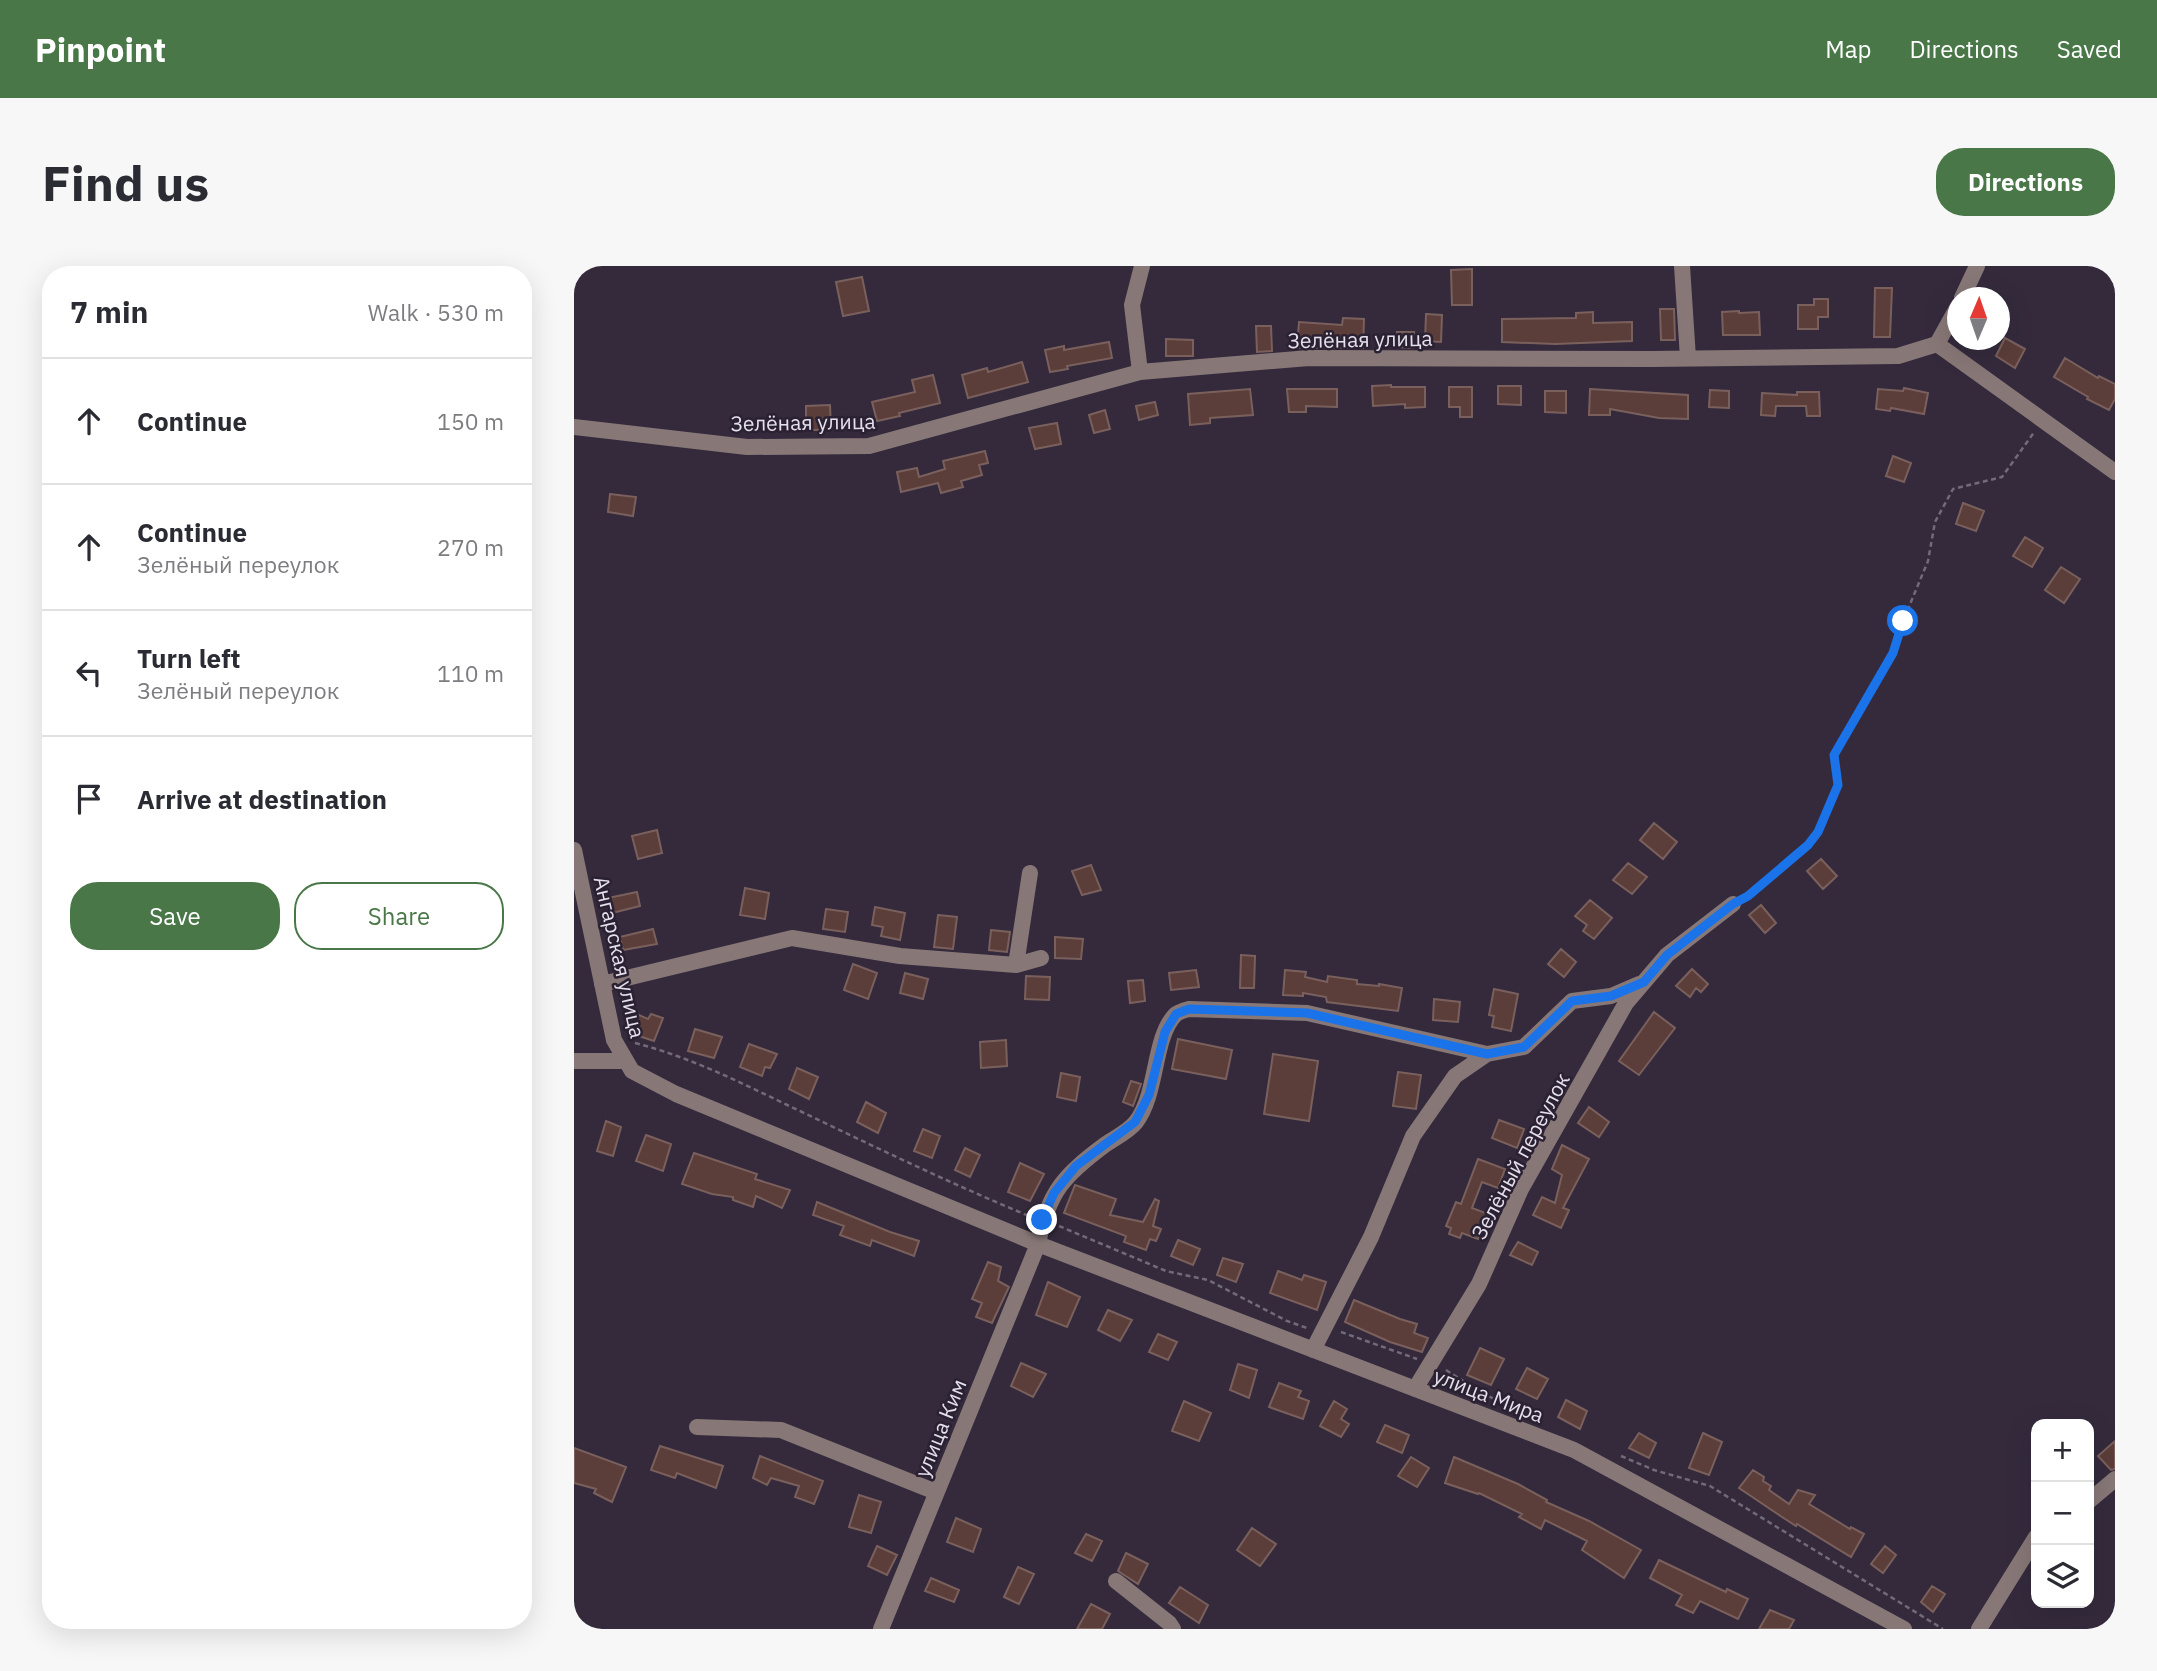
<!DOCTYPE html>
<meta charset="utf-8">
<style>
:root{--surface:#fff;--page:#f7f7f7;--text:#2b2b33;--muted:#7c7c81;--line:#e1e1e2;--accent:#497748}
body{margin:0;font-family:"IBM Plex Sans",sans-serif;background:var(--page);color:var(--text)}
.controls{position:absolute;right:21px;bottom:21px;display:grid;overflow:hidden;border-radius:14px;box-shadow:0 7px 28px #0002}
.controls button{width:63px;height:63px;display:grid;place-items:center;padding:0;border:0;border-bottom:2px solid var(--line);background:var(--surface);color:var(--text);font:35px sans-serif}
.compass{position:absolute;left:1373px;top:21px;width:63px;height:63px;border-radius:50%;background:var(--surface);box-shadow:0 7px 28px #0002;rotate:2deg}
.stop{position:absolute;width:21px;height:21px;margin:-16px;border:5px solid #1a73e8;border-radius:50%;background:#fff}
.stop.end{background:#1a73e8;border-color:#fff;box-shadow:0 2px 7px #0008}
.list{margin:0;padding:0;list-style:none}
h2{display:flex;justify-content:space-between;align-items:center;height:91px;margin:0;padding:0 28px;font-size:30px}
h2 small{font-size:23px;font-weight:400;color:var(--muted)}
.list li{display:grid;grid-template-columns:46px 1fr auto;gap:21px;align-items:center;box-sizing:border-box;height:126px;padding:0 28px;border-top:2px solid var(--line)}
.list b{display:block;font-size:26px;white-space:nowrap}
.list p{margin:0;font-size:23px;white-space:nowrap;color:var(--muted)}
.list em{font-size:23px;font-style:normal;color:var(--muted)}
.actions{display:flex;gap:14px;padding:21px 28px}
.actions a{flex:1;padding:16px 0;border:2px solid var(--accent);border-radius:28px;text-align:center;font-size:24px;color:var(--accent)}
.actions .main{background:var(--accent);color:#fff}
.icon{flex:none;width:38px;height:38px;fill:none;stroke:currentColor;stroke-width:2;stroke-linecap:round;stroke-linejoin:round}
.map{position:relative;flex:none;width:1541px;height:1363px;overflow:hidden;border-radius:28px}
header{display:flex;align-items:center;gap:42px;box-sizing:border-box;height:98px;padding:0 35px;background:var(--accent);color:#fff}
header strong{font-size:33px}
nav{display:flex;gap:38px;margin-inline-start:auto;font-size:24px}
.intro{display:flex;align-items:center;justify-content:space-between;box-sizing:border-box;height:168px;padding:0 42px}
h1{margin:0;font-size:49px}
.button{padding:18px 32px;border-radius:28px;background:var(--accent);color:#fff;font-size:24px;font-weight:700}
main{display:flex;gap:42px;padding:0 42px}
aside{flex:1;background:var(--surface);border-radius:28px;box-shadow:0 7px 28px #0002}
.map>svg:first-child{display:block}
.building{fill:#5b3d39;stroke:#7a605d;stroke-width:2}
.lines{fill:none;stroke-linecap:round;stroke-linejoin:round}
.path{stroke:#726a7a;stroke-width:2.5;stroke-dasharray:5 3.5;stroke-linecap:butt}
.minor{stroke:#877877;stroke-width:16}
.route{stroke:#1a73e8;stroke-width:9}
.labels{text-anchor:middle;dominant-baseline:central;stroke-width:5;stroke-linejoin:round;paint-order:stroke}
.street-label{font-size:21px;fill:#e6e0ec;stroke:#2a2132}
</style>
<header>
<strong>Pinpoint</strong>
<nav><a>Map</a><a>Directions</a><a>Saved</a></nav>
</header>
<div class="intro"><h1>Find us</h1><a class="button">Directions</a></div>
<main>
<aside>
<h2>7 min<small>Walk · 530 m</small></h2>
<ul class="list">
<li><svg class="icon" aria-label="ahead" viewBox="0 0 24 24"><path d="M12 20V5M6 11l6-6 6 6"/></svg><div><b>Continue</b></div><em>150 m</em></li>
<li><svg class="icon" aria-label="ahead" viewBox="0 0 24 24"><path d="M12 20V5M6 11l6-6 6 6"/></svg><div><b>Continue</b><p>Зелёный переулок</p></div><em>270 m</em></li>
<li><svg class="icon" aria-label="left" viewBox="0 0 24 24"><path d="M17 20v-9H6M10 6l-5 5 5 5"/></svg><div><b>Turn left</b><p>Зелёный переулок</p></div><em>110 m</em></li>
<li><svg class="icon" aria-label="arrive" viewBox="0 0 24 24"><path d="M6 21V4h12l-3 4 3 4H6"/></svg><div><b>Arrive at destination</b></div></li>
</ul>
<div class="actions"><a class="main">Save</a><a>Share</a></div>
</aside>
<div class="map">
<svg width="1541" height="1363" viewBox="0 0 1541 1363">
<rect width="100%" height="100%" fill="#342a3c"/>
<path class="building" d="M898,3v36h-20l-1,-35z
M288,11l7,34 -26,5 -7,-34z
M1301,22h17l-2,49h-16z
M1240,33h14v18h-10v12h-20v-24h16z
M1086,43h14l1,31h-14z
M1165,45v2l20,-1 1,23h-37l-1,-23z
M1019,46v11l39,-1v19l-77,3 -53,-2v-23l74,-1v-5z
M852,48l16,1 -1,27 -16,-1z
M769,52l21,1 -1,29h-66l2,-26 43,3z
M682,60h15l1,25 -15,1z
M823,66h17l-1,16 -17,-1z
M1431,72l20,11 -10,19 -19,-12z
M592,73l27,1v16h-27z
M535,76l3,16 -45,8 1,3 -18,3 -5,-22 19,-4v4z
M1491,92l33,20 1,-2 16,8v15l-6,11 -22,-11 1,-2 -34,-20z
M448,96l6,20 -60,16 -6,-23 25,-7 1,4z
M359,109l7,28 -41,10 1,3 -23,5 -5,-19 43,-10 -3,-12z
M817,119v2h34v20l-20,1v-4l-32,2 -1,-20z
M924,120h23v19l-23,-1z
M875,121h23v30h-12v-10h-11z
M1330,122l24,5 -4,21 -33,-6 -1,3 -14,-2 2,-20 25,2z
M676,123l3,26 -43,3v5l-20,2 -2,-31z
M713,123h50v18l-31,-1v6h-17z
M1016,123l98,6v24l-29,-1 -49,-9v6h-21z
M1136,124l19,1v17l-20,-1z
M971,125h21v22l-21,-1z
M1223,126h22l1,24h-13l-1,-10h-30l-1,10 -14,-1 1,-22 35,2z
M581,136l3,13 -19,5 -3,-14z
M256,139l1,25h-19v-11h-6v-13z
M531,144l5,19 -16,4 -5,-18z
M483,157l4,21 -26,5 -6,-21z
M411,185l3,12 -9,2 3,10 -21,6 2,6 -22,6 -3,-10 -37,9 -4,-20 20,-4 2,9 26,-8 -2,-8z
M1319,190l18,7 -7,19 -18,-6z
M36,228l26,3 -3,19 -25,-4z
M1389,237l21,8 -8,20 -20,-7z
M1451,271l18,11 -11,19 -19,-11z
M1487,301l19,12 -16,24 -19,-13z
M1080,557l23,19 -14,17 -23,-19z
M83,564l5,23 -24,6 -6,-23z
M1247,593l16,17 -14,13 -16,-18z
M1054,597l19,14 -15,17 -19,-14z
M517,599l10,25 -19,5 -10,-24z
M171,622l24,5 -4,26 -25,-4z
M63,626l3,14 -28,7 -4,-15z
M1016,634l22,18 -18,21 -11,-8 4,-6 -12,-9z
M1187,639l15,18 -11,10 -16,-18z
M301,641l30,6 -5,27 -19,-4 2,-9 -11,-2z
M252,643l22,3 -3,20 -22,-3z
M364,649l19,2 -4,32 -19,-2z
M79,663l4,15 -34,6 -3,-13z
M417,664l19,2 -3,20 -18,-2z
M481,671l28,2 -2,20 -26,-1z
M987,683l15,13 -12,15 -16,-13z
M667,689l14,1 -1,32h-14z
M279,698l24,9 -9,26 -24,-9z
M1118,703l16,15 -7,8 -5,-4 -6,9 -14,-11z
M622,704l3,17 -28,3 -2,-17z
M711,704l21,2 -1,5 22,5 1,-6 29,4v4l22,2v-2l23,4 -4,23 -71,-9 -1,-5 -23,-4v3l-20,-1z
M331,707l23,6 -5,20 -23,-6z
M452,710l24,1 -1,23 -24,-1z
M569,714l2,21 -15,2 -2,-22z
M920,723l24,5 -7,37 -19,-4 2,-11 -5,-1z
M860,733l26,3 -2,20 -25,-2z
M1080,746l21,16 -36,47 -20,-14z
M77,748l12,4 -9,23 -21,-7 6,-19 9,4z
M121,763l27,8 -8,21 -26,-7z
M604,773l54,11 -6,29 -54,-10z
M432,774l1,26 -26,2 -1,-26z
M175,778l28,10 -7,14 -5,-1 -3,9 -22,-9z
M699,788l45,7 -9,60 -45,-7z
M223,802l21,9 -9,22 -20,-10z
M824,806l23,3 -5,34 -23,-3z
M487,807l19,4 -4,24 -19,-4z
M557,815l10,3 -8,22 -10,-4z
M292,836l20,11 -8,20 -21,-11z
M1015,841l20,15 -10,15 -21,-14z
M925,854l25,9 -7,19 -25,-10z
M32,855l15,6 -8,29 -16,-5z
M349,863l17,7 -8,22 -18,-7z
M72,869l25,9 -8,27 -27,-10z
M988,879l27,14 -26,49 6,2 -8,18 -28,-13 9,-18 13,6 7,-28 -10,-6z
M391,882l15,7 -10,22 -15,-7z
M120,887l63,21 -2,5 35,11 -8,18 -26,-12 -3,11 -20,-7v-3l-21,-3 -30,-10z
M904,893l27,10 -7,19 -16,-6 -10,26 16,6 -10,25 -16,-6 -2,5 -11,-4 2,-6 -5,-2 10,-24 5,2z
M446,897l24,11 -14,27 -22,-9z
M501,919l41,14 -6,16 33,7 12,-23 4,2 -6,25 8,3 -5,12 -6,-2 -4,11 -22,-8 2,-6 -62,-23z
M243,936l73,30 29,9 -5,15 -42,-16 -2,6 -30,-11 4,-9 -31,-11z
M604,974l22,9 -7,16 -22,-9z
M944,976l20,10 -6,13 -22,-10z
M649,992l20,6 -7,18 -19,-7z
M414,996l13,5 -3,14 11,6 -17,36 -16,-6 6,-14 -10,-4z
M704,1005l24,9 2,-5 22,7 -9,28 -47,-17z
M474,1016l32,15 -13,30 -31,-12z
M780,1034l46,19 17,5 -3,9 14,5 -6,14 -32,-10 -45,-20z
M534,1044l24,10 -12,21 -22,-11z
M584,1068l19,8 -9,18 -19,-8z
M906,1082l24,11 -13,26 -24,-10z
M447,1097l25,11 -13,23 -22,-11z
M664,1098l19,6 -8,28 -19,-8z
M953,1102l21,11 -11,20 -21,-10z
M705,1117l22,8 -3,6 11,4 -6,18 -34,-12z
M992,1134l21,11 -7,18 -22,-12z
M610,1135l27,12 -12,28 -27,-10z
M760,1135l13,8 -6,10 8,5 -8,13 -21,-11z
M811,1159l24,10 -7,18 -25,-11z
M1065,1167l17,10 -7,15 -20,-10z
M1129,1167l19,9 -13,33 -20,-7z
M1541,1175v28l-4,1 -13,-14z
M86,1180l63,20 -7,22 -39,-15 -2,5 -24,-8z
M0,1182l52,19 -14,35 -18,-9 2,-4 -22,-6z
M186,1190l63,25 -9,23 -19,-7 4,-11 -28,-8 -4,7 -14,-7z
M837,1191l18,11 -12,19 -19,-11z
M880,1191l64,27 29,16 -1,2 43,19 52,29 -17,28 -42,-28 5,-9 -42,-21 -4,9 -22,-12 3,-3 -43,-21 -1,1 -33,-11z
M1179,1204l11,7 -1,4 8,5 -2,4 20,14 9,-14 17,5 -6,9 41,25 1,-2 13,7 -13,23 -54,-33 -1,2 -14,-9 -43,-29z
M285,1229l22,7 -10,31 -22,-6z
M382,1252l25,11 -8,23 -26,-10z
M678,1262l24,16 -16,22 -23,-16z
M512,1268l16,7 -10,20 -17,-8z
M303,1280l20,9 -10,20 -19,-9z
M1311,1280l11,9 -13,18 -12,-9z
M552,1287l22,11 -10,20 -20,-13z
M1085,1294l67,32 1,-3 21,10 -10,20 -38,-18 -7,12 -17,-8 6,-10 -32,-17z
M444,1301l16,7 -15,30 -15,-7z
M357,1312l28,12 -5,12 -29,-11z
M1358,1320l13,8 -12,18 -12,-10z
M606,1321l28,18 -9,18 -30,-20z
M517,1338l19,10 -8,15h-25z
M1196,1344l24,10 -5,9h-30z"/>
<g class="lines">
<path class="path" d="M1173,630l61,-51 10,-13 20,-47 -4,-30 59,-102 10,-32 25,-60 7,-39 18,-33 49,-12 33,-46
M61,777c59,15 112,43 167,69 75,36 150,72 227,104
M485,960l107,45 42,9 79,41 20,7
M767,1066l76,27
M872,1104l36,23 37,18
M1047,1190l33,14 56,16 233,143"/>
<path class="minor" d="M1108,0l6,92
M1388,32l15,-32
M1363,78l178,128
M1363,78l21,-38
M566,106l-8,-67 10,-39
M0,161l173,20 122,-1 271,-74 169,-14 343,1 246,-3 39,-12
M0,584l40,190 18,31 44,23 362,150 536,206 330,179
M442,699l14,-92
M28,718l190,-46 108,18 116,9 25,-7
M0,795h52
M739,1084l58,-113 42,-101 42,-60 32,-22 37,-7 48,-46 39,-5 28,-12
M841,1123l64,-105 42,-95 105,-186 41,-48 66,-51
M123,1161l84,3 155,62
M1515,1235l26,-22
M542,1315l53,42 4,6
M307,1363l157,-385c10,-52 26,-69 68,-100 9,-6 23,-13 30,-22 22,-29 17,-84 39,-107 3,-3 10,-5 14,-6l118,4 180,41
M1405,1363l57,-92"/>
</g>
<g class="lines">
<path class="route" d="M468,954l12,-27 22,-27 59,-44 14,-27 16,-63 11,-18 13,-5 118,4 180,41 37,-7 48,-46 39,-5 33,-14 23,-27 66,-51 15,-8 60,-51 10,-13 20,-47 -4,-30 59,-102 10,-32"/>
</g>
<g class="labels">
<g class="street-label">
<text transform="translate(786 73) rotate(-1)">Зелёная улица</text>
<text transform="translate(229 156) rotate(-1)">Зелёная улица</text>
<text transform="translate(46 691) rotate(77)">Ангарская улица</text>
<text transform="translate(946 890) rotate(-62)">Зелёный переулок</text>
<text transform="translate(915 1129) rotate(21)">улица Мира</text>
<text transform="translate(366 1162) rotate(-68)">улица Ким</text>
</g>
</g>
</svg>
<div class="controls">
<button>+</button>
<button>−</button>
<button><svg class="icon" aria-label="layers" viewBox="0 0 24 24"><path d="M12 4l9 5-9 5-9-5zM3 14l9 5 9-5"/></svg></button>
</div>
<svg class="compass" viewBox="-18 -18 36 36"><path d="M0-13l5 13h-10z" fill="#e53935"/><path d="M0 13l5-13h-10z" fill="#7c7c81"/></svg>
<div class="stop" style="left:1329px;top:355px"></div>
<div class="stop end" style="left:468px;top:954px"></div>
</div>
</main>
